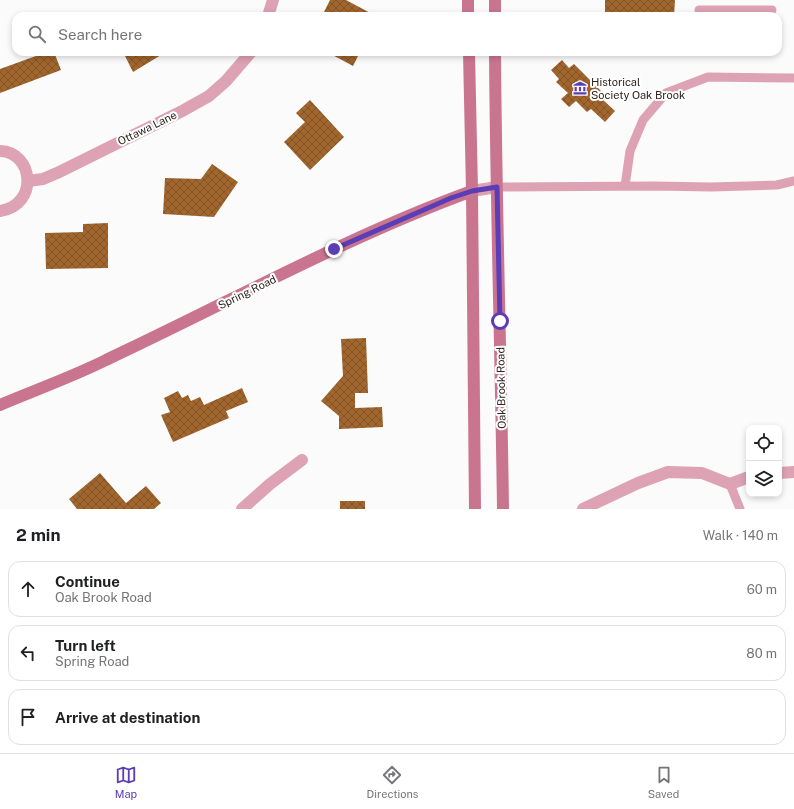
<!DOCTYPE html>
<meta charset="utf-8">
<style>
:root{--surface:#fff;--page:#f6f6f6;--text:#202124;--muted:#757577;--line:#e0e0e0;--accent:#5b3db5}
body{margin:0;font-family:"Public Sans",sans-serif;background:var(--page);color:var(--text)}
.controls{position:absolute;right:12px;bottom:12px;display:grid;overflow:hidden;border-radius:8px;box-shadow:0 2px 6px #0003}
.controls button{width:36px;height:36px;display:grid;place-items:center;padding:0;border:0;border-bottom:1px solid var(--line);background:var(--surface);color:var(--text);font:20px sans-serif}
.stop{position:absolute;width:12px;height:12px;margin:-9px;border:3px solid #5b3db5;border-radius:50%;background:#fff}
.stop.end{background:#5b3db5;border-color:#fff;box-shadow:0 1px 4px #0008}
.list{margin:0;padding:0;list-style:none}
h2{display:flex;justify-content:space-between;align-items:center;height:52px;margin:0;padding:0 16px;font-size:17px}
h2 small{font-size:13px;font-weight:400;color:var(--muted)}
.list li{display:grid;grid-template-columns:26px 1fr auto;gap:12px;align-items:center;box-sizing:border-box;height:56px;margin:0 8px 8px;padding:0 8px;border:1px solid var(--line);border-radius:12px}
.list b{display:block;font-size:15px;white-space:nowrap}
.list p{margin:0;font-size:13px;white-space:nowrap;color:var(--muted)}
.list em{font-size:13px;font-style:normal;color:var(--muted)}
.icon{flex:none;width:22px;height:22px;fill:none;stroke:currentColor;stroke-width:2;stroke-linecap:round;stroke-linejoin:round}
.map{position:relative;flex:none;width:794px;height:509px;overflow:hidden}
.search{position:absolute;background:var(--surface);box-shadow:0 2px 6px #0003;left:12px;right:12px;top:12px;height:44px;display:flex;align-items:center;gap:10px;box-sizing:border-box;padding:0 14px;border-radius:12px;color:var(--muted);font-size:15px}
.sheet{height:244px;background:var(--surface)}
nav{display:flex;justify-content:space-around;align-items:center;box-sizing:border-box;height:56px;border-top:1px solid var(--line);background:var(--surface);font-size:11px;color:var(--muted)}
nav a{display:grid;justify-items:center;gap:2px}
nav .on{color:var(--accent)}
.map>svg:first-child{display:block}
.building{fill:url(#building-cross-hatch)}
.lines{fill:none;stroke-linecap:round;stroke-linejoin:round}
.lane{stroke:#dda2b3;stroke-width:9}
.street{stroke:#dda2b3;stroke-width:12}
.secondary{stroke:#ca7590;stroke-width:12}
.route{stroke:#5b3db5;stroke-width:5}
.labels{text-anchor:middle;dominant-baseline:central;stroke-width:4;stroke-linejoin:round;paint-order:stroke}
.poi-label{font-size:11px;fill:#2d241c;stroke:#fff;text-anchor:start}
.street-label{font-size:11px;fill:#2d241c;stroke:#fff}
</style>
<div class="map">
<svg width="794" height="509" viewBox="0 0 794 509">
<defs>
<pattern id="building-cross-hatch" width="8" height="8" patternUnits="userSpaceOnUse"><rect width="8" height="8" fill="#a1662e"/><path d="M0 0l8 8M0 8l8-8" fill="none" stroke="#845426"/></pattern>
</defs>
<rect width="100%" height="100%" fill="#fbfbfb"/>
<path class="building" d="M330,0h16l30,16h-48l-5,-2z
M605,0h70l-1,16h-69z
M47,52h7l7,18 -61,23v-24z
M123,52h43l-33,20z
M327,52h33l-7,14z
M562,60l7,8 5,-4 30,30 -3,4 14,13 -10,11 -14,-13 -4,3 -11,-11 -7,6 -8,-8 7,-6 -12,-11 3,-3 -8,-9z
M310,100l34,37 -34,33 -26,-28 21,-20 -9,-9z
M212,164l26,18 -24,35 -51,-3 2,-36 36,1z
M108,223v45l-62,1 -1,-36 38,-1v-8z
M366,338l2,55h-13v15l27,-1 1,20 -44,2v-13l-18,-15 22,-25 -2,-37z
M242,388l6,14 -22,9 3,7 -56,24 -12,-27 9,-3 -6,-14 14,-7 4,7 6,-3 3,6 9,-4 4,8z
M100,473l26,30 20,-17 15,17 -7,6h-77l-8,-10z
M340,501h25v8h-25z"/>
<g class="lines">
<path class="lane" d="M699,10h73
M625,186l5,-35 13,-31 23,-27 42,-16 86,1
M497,187l157,-1 57,1 66,-2 17,-4
M730,484l10,25"/>
<path class="street" d="M268,16l5,-16
M0,151c34,1 39,54 0,60
M28,181l15,-2 14,-6 127,-63 25,-14 17,-15 25,-29
M472,191l25,-4
M779,473l15,-1
M242,509l28,-25 32,-24
M583,509l55,-26 30,-11 34,1 28,11 19,-7"/>
<path class="secondary" d="M468,0v16
M495,0v16
M469,52l3,139 3,318
M495,52c1,152 6,305 8,457
M0,405c35,-15 72,-28 106,-45 122,-57 240,-123 366,-169"/>
</g>
<g class="lines">
<path class="route" d="M334,249l117,-51 21,-7 25,-4 3,134"/>
</g>
<defs>
<g id="museum-bare" transform="scale(1.08)"><path d="M0-6L6-3V-2H-6V-3ZM-5-1h2V3h-2ZM-1-1h2V3h-2ZM3-1h2V3H3ZM-6 4H6V6H-6Z" fill="#5b3db5" stroke="#fff" stroke-width="2.5" paint-order="stroke"/></g>
</defs>
<g fill-rule="evenodd">
<use href="#museum-bare" x="580" y="88"/>
</g>
<g class="labels">
<g class="poi-label">
<text x="591" y="82">Historical<tspan x="591" dy="13">Society Oak Brook</tspan></text>
</g>
<g class="street-label">
<text transform="translate(147 128) rotate(-26)">Ottawa Lane</text>
<text transform="translate(247 292) rotate(-26)">Spring Road</text>
<text transform="translate(501 388) rotate(-91)">Oak Brook Road</text>
</g>
</g>
</svg>
<div class="controls">
<button><svg class="icon" aria-label="locate" viewBox="0 0 24 24"><circle cx="12" cy="12" r="6"/><path d="M12 2v4M12 18v4M2 12h4M18 12h4"/></svg></button>
<button><svg class="icon" aria-label="layers" viewBox="0 0 24 24"><path d="M12 4l9 5-9 5-9-5zM3 14l9 5 9-5"/></svg></button>
</div>
<div class="stop" style="left:500px;top:321px"></div>
<div class="stop end" style="left:334px;top:249px"></div>
<div class="search"><svg class="icon" aria-label="search" viewBox="0 0 24 24"><circle cx="10" cy="10" r="6"/><path d="M15 15l6 6"/></svg>Search here</div>
</div>
<section class="sheet">
<h2>2 min<small>Walk · 140 m</small></h2>
<ul class="list">
<li><svg class="icon" aria-label="ahead" viewBox="0 0 24 24"><path d="M12 20V5M6 11l6-6 6 6"/></svg><div><b>Continue</b><p>Oak Brook Road</p></div><em>60 m</em></li>
<li><svg class="icon" aria-label="left" viewBox="0 0 24 24"><path d="M17 20v-9H6M10 6l-5 5 5 5"/></svg><div><b>Turn left</b><p>Spring Road</p></div><em>80 m</em></li>
<li><svg class="icon" aria-label="arrive" viewBox="0 0 24 24"><path d="M6 21V4h12l-3 4 3 4H6"/></svg><div><b>Arrive at destination</b></div></li>
</ul>
</section>
<nav>
<a class="on"><svg class="icon" aria-label="map" viewBox="0 0 24 24"><path d="M3 6l6-2 6 2 6-2v14l-6 2-6-2-6 2zM9 4v14M15 6v14"/></svg>Map</a>
<a><svg class="icon" aria-label="directions" viewBox="0 0 24 24"><path d="M12 3l9 9-9 9-9-9zM9 14v-3h6M13 9l2 2-2 2"/></svg>Directions</a>
<a><svg class="icon" aria-label="saved" viewBox="0 0 24 24"><path d="M7 4h10v16l-5-4-5 4z"/></svg>Saved</a>
</nav>
